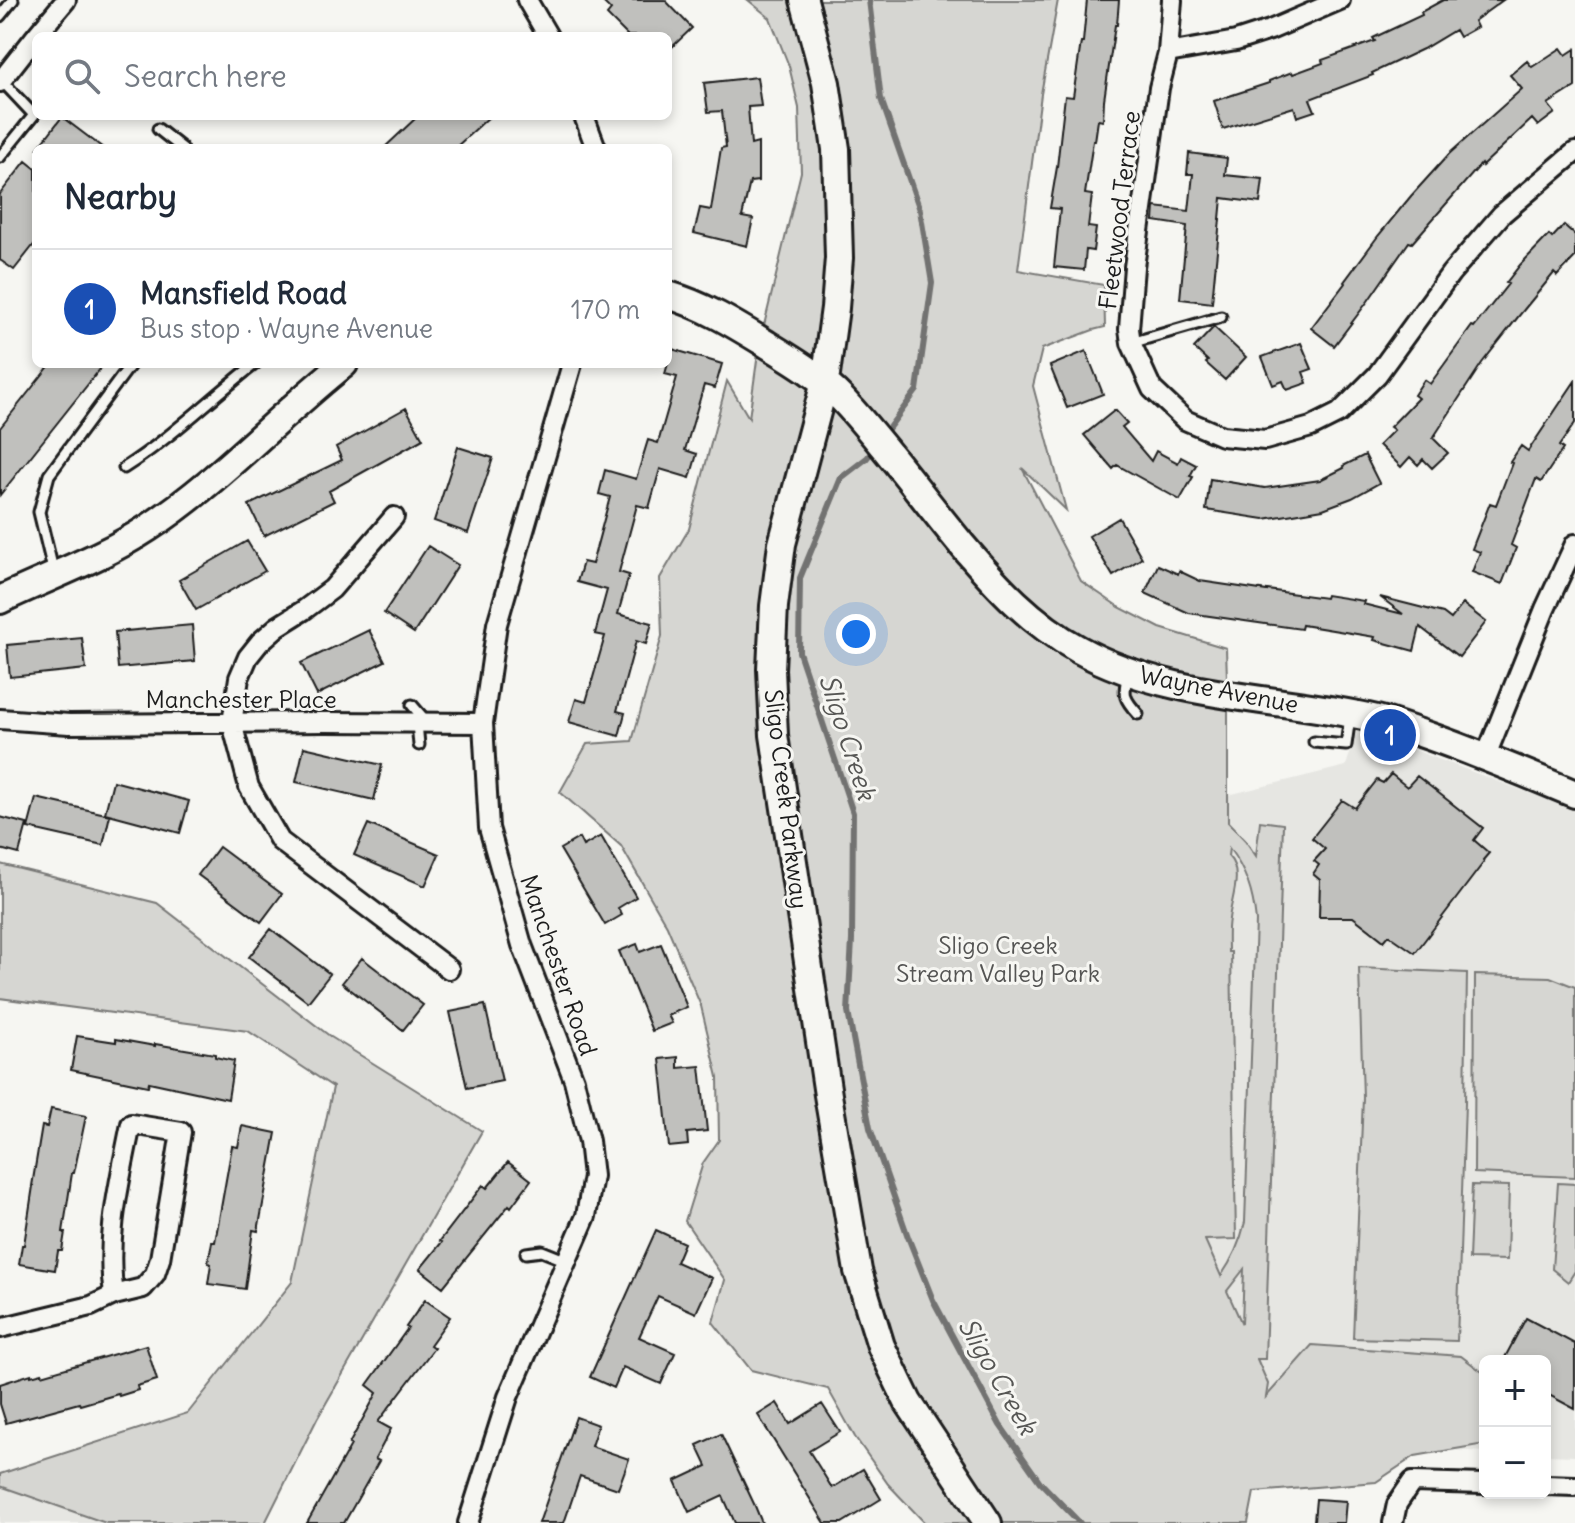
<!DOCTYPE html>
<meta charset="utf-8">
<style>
:root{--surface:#fff;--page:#f6f6f7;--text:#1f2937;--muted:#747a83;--line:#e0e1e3;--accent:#db2777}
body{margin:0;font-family:Delius,sans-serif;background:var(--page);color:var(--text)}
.controls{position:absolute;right:24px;bottom:24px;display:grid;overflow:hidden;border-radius:12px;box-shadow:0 4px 12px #0003}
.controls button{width:72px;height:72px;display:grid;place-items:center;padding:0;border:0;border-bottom:2px solid var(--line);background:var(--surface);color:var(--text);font:40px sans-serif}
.you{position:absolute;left:856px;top:634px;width:28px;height:28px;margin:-20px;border:6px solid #fff;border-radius:50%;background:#1a73e8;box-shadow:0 0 0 12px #1a73e833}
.badge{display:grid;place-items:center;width:52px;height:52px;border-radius:50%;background:var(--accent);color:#fff;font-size:26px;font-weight:700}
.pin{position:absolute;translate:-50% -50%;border:4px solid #fff;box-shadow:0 2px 8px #0006}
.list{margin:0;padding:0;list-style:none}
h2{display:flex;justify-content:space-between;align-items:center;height:104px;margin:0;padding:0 32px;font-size:34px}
h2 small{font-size:26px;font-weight:400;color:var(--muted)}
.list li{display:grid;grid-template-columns:52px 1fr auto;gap:24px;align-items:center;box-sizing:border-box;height:120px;padding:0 32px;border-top:2px solid var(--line)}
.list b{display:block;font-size:30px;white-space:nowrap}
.list p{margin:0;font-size:26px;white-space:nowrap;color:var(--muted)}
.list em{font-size:26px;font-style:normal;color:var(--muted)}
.icon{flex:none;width:44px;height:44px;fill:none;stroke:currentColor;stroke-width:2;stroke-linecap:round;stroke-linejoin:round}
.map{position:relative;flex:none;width:1575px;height:1523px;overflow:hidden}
.search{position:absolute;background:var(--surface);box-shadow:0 4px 12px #0003;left:32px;top:32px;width:640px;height:88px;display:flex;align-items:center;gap:20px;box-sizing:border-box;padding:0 28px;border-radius:12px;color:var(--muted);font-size:30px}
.panel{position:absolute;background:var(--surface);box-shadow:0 4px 12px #0003;left:32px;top:144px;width:640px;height:224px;border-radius:12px}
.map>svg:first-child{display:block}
.built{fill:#e6e6e2}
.green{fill:#d6d6d2;stroke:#797977;stroke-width:2;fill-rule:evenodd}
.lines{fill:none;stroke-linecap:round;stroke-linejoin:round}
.stream{stroke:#727271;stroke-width:6}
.building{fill:#c0c0bd;stroke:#1c1c1c;stroke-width:2}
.lane-casing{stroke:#1c1c1c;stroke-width:15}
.street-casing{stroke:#1c1c1c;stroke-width:24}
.secondary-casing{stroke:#1c1c1c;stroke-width:32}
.lane{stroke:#f6f6f2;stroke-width:9}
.street{stroke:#f6f6f2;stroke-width:18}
.secondary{stroke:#f6f6f2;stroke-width:26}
.labels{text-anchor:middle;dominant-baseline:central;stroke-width:6;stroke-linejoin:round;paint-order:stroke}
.street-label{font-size:24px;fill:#1c1c1c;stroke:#f6f6f2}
.park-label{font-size:24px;fill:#545453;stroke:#f6f6f2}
.water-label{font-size:26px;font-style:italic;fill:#565654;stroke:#f6f6f2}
</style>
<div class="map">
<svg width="1575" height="1523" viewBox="0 0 1575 1523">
<rect width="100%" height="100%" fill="#f6f6f2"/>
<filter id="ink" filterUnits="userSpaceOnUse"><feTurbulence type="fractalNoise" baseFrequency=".0125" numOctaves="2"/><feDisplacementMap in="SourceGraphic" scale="16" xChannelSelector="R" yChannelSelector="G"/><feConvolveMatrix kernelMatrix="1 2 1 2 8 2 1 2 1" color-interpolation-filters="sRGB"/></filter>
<g filter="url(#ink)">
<path class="built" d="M1357,730l25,8 158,59 35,10v649l-30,-1v-94h-60v91l-224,-14 -98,-293 65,-152v-198l118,-29z
M0,1486l106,37h-106z"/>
<path class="green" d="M748,0h310l-17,94 -23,176 86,15 1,42 -12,3 -51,19 -9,37 33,124 -44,-42 59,113 38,26 41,21 66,20 2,62v112l17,18 11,16 4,-35 23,3 -18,535h-8l11,25 -2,13 46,-52 149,11 24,18v70l-70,12 -39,26 -122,10 -6,31h-323l-37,-39 -33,-47 -27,-48 -77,-19 -38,-48 12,-42 -40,-59 18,-58 16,-23 -1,-63 -17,-71 -34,-80 -46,-80 -61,-54 27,-48 45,-3 30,-105 -2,-58 29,-49 38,-148 22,37 10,-72 42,-174 -2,-64 -10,-42 -19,-48zM1229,848c17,23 24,44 27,73l-11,301c-5,21 -12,37 -24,54l-16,-36 31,-1 -5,-287h-3c0,-11 -1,-22 1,-33 2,-20 15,-47 -1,-63zM1244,1269l-2,54v1l-15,-33z
M0,864l157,39 174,134 151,94 -165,288 -52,104h-159l-106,-37v-12l188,-61 104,-131 41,-195 -85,-56 -248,-33z
M1359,968l108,5 -2,130 -8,238 -104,-3 10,-240z
M1475,975l75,2 25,10v190l-101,-4z
M1558,1183l17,1v87l-7,11 -16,-13z
M1472,1185l37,1 -2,74 -38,-1z"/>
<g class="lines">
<path class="stream" d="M869,0l12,99 39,111 12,73 -15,107 -35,47
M876,446l-9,12 -26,20 -41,100 -1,74 54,161 -1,127 -4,72 22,116 38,109 25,63 67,125 40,57 40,41"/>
</g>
<path class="building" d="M601,0h64l27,28 -24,23v-15h-40l-21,-21 4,-5z
M1087,0h32l-2,25h-2l-11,75 -1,21 -5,-1 -3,21h-2l-8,53 7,1 -4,32 8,1 -3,23 -7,-1 -2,20 -30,-3 6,-58 -10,-1 7,-41 8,-71 8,1 8,-55h2z
M1443,0h60l-29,21 3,6 -18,10 -4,-7 -32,19 -51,24 1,2 -63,24 5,12 -18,6 -3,-10 -71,22 -9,-28 55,-18v-2l23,-9 1,2 30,-11 -1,-3 53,-19 -2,-3 49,-23 -1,-3z
M1561,48l5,7 9,-6v38l-27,17 7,9 -17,13 -6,-7 -50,47 -1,-2 -69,79 -3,-1 -41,59 -34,45 -23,-18 34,-45 -1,-1 34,-46 33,-40 38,-42 73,-65 -12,-14 17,-14 5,6z
M757,77l4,29 -13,1 3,38 7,-2v38l-8,1 -8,35 11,2 -6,27 -53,-13 6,-25 11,2 10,-62 5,-1 -4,-36 -14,1 -4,-29z
M418,116h72l-35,32h-71z
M62,117l41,31h-65z
M1189,153l38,5 -2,17 38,4 -3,24 -38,-5 -10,105 -32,-4 7,-73 -33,-5 1,-14 34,4 4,-37h-6z
M26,161l10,8v73l-22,28 -14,-10v-66z
M1564,225l11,10v22l-18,19 -3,-3 -36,44 -36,46 -49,75 15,15 -16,15 -9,-9 -5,6 -8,-8 -9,10 -22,-22 15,-15 -4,-3 28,-29 -4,-3 10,-15 6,4 42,-58 2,1 34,-43 -2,-1 14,-18 29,-30 3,3z
M1214,327l32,30 -21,23 -19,-17 2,-2 -14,-13z
M1301,343l11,26 -9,3 4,11 -20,7 -4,-9 -10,4 -11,-28z
M672,349l50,15 -7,24 -11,-3 -19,65 12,4 -7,24 -30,-9 -11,39 -12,-3 -18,67 10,3 -11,39 34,9 -6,21 -10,-3 -19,70 8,2 -6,23 -50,-14 7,-23 10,3 19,-66 -10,-2 12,-44 -30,-8 6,-20 9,2 18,-67 -11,-3 6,-24 31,9 12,-39 10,3 19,-66 -12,-3z
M1086,351l17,43 -36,14 -17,-42z
M51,364h53l-104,131v-67z
M1575,381v42l-16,23 4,3 -22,33 -5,-3 -25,66 5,3 -14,36 -30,-12 8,-20 -8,-3 18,-46 6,2 16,-42 -2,-1 11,-16 7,5z
M406,408l17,31 -94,52 5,10 -70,35 -15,-31 93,-45 -6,-13z
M1115,410l12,13 -5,4 29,34 5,-10 22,12 3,-6 15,8 -6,11 3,1 -13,23 -63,-35 -4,4 -29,-34z
M458,447l35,11 -25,75 -34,-12z
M1365,455l14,28 -27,15 -29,11 -59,10 -58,-9 4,-31 55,9 55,-8 24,-12 -1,-2z
M1119,518l23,40 -29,18 -24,-40z
M247,541l18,30 -69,39 -17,-30z
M428,546l30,19 -44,68 -30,-20z
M1158,565l20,9 1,-3 21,10 67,10v-1l58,8 1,-3 38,6 -1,3 40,10 -23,-17 63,16 8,6 12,-15 23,18 -27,35 -39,-30 -6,24 -40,-11 1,-3 -73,-12 -1,4 -112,-16 -44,-20z
M192,625l3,36 -77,7 -3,-36z
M369,630l16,31 -68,34 -16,-32z
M82,638l4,31 -76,8 -3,-32z
M304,747l78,18 -8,35 -78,-18z
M1391,774l16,13 10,-11 66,52 -9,12 15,13 -6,7 1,2 -69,91 -26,-18 -5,6 -31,-24h-34l1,-37 -7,-6 6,-9 -5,-4 11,-12 -13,-11 30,-38 13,8 22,-28 6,3z
M113,781l76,20 -9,32 -75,-20z
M36,798l74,17 -7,30 -75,-17z
M0,817l27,7 -8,30 -19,-5z
M368,824l71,30 -14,32 -71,-31z
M601,836l35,61 -18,11 4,7 -17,10 -45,-76 19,-11 4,8z
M219,847l63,47 -21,28 -63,-47z
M271,929l59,45 -22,28 -59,-45z
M637,944l3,8 21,-8 26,63 -19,8 4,8 -20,8 -33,-80z
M362,958l61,47 -20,25 -61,-47z
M485,1005l17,76 -35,7 -17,-76z
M77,1036l39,6v-3l39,7v-2l60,10v3l19,4 -6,38 -79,-17 -1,4 -77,-16z
M678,1057v11l22,-2 7,65 -20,2 1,12 -19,2 -9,-88z
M51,1109l35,7 -12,57h-2l-9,59h2l-3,19h-4l-3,19 -36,-6 3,-19h2l9,-59h-1l10,-60 5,1z
M242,1126l34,7 -18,98 -5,-1 -8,59 -37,-5 3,-20 -3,-1 4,-21h3l17,-96 6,1z
M508,1162l23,18 -20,27 -2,-2 -66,82 -23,-18 22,-27 -2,-1 43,-56 4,3z
M656,1230l28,13 -8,19 36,16 -16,35 -38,-17 -19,41 36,16 -14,31 -38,-17 -9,21 -24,-11z
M425,1300l25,17 -20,28 4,3 -56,74 13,7 -16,30 4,2 -35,62h-37l44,-78 -2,-1 28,-51 -10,-8 41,-57 -2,-1z
M1526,1318l49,26v65l-30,-16v-32h-42z
M146,1345l11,35 -20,6 1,4 -19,6 -1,-2 -38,11 -1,-2 -73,20 -6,-19v-20l31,-10v2l11,-3v2z
M777,1403l13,21 32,-20 18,28 -31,19 12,19 11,18 31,-19 18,30 -39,24h-17l-67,-108z
M576,1417l22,8 -7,21 38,13 -11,30 -38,-13 -16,47h-25z
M721,1434l34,72 7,17h-27l-12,-27 -34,16 -14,-31 32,-15 -10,-21z
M1316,1499l30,2 -2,22h-27l-3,-2z"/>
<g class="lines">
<g class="lane-casing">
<path id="lane" d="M0,16l13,-16
M158,129l24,19
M0,157l34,-42 -33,-35
M1131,343l90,-26
M124,468c47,-30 87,-70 131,-104
M54,574l-15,-62 10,-37 82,-111
M1128,675c-6,20 -3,25 10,39
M412,705l13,15
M417,723l2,22
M1314,742l32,3 4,-28
M526,1253l16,-2 25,10"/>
</g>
<g class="street-casing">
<path id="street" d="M527,0l21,36
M1172,0l-4,53 -9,35 -25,179 -5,62 2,14 21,46 33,31 37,16 43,4 46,-13 28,-14 38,-38 74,-102 51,-59 73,-62
M36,36l30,-36
M1168,53l68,-12 34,-11 70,-30
M0,82l36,-46
M584,116l12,32
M394,517l-62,72 -28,21 -27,17 -17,15 -12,15 -9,21 -7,45 17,64 31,54 169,128
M0,719l69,5 256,-2 158,1
M1485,758l60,-149 30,-65
M0,1328l91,-22 23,-11 29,-7 12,-14 5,-15 21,-127 -50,-8c-11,57 -26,113 -17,171
M1545,1485l30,1
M468,1523l40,-126 78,-181 7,-40 -4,-35 -15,-61 -52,-135 -33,-117 -6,-105 14,-99 75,-260
M1393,1523l4,-19 15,-22 73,2"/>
</g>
<g class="secondary-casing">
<path id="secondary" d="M804,0l22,83 10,66 3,109 -4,50 -10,74 -43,162 -8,62 -3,63 3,66 54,360 30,176 23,75 27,56 80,121
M668,295c35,10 66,29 97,48 28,17 55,33 78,57 42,45 79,97 119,145 35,41 69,78 116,104 92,51 199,47 299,70 16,4 31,10 46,15 52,18 102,39 152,60
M0,600c48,-23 104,-43 148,-72 72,-47 129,-111 196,-164"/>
</g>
<use href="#lane" class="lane"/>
<use href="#street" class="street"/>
<use href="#secondary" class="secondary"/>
</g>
</g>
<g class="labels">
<g class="street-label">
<text transform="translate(1119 210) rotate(-83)">Fleetwood Terrace</text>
<text transform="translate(1219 689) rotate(11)">Wayne Avenue</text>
<text x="241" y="699">Manchester Place</text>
<text transform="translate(787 799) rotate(83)">Sligo Creek Parkway</text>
<text transform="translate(559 965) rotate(71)">Manchester Road</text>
</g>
<g class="park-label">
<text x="998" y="945">Sligo Creek<tspan x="998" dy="28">Stream Valley Park</tspan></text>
</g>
<g class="water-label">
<text transform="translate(848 737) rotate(72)">Sligo Creek</text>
<text transform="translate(998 1376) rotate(60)">Sligo Creek</text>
</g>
</g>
</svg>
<div class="controls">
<button>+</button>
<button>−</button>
</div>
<div class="you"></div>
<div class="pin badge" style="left:1390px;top:735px;background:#1a4fb4">1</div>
<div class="search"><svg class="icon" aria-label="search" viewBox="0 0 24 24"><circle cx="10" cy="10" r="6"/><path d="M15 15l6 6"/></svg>Search here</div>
<section class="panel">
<h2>Nearby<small></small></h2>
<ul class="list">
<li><span class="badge" style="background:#1a4fb4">1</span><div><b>Mansfield Road</b><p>Bus stop · Wayne Avenue</p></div><em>170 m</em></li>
</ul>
</section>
</div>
